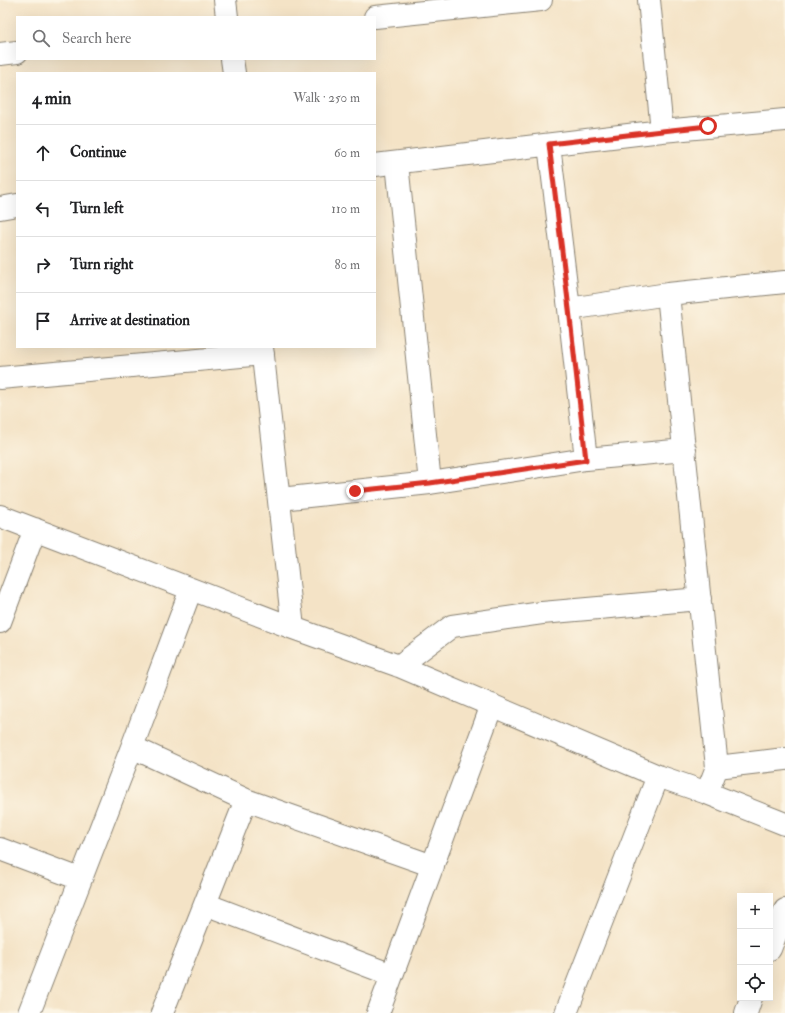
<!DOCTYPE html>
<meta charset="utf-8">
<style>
:root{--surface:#fff;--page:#f2f2f2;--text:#202124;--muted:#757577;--line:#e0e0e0}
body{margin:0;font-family:"IM FELL Double Pica",serif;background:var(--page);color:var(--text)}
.controls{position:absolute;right:12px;bottom:12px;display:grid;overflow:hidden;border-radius:0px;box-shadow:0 4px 16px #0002}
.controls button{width:36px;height:36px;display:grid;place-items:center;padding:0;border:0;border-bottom:1px solid var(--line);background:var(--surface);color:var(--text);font:20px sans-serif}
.stop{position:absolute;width:12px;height:12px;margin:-9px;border:3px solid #d93025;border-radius:50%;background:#fff}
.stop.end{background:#d93025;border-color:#fff;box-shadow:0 1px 4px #0008}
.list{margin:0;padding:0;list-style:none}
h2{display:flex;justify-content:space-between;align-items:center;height:52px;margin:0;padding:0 16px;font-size:17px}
h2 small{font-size:13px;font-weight:400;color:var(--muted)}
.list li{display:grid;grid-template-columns:26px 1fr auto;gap:12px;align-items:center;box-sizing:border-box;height:56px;padding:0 16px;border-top:1px solid var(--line)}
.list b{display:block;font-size:15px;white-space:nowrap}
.list em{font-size:13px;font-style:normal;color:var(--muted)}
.icon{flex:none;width:22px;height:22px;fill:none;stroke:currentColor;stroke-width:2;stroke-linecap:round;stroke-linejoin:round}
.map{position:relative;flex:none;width:785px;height:1013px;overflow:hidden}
.search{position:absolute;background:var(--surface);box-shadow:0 4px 16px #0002;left:16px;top:16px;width:360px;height:44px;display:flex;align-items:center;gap:10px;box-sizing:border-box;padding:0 14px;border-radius:0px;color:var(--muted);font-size:15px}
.panel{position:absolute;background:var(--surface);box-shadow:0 4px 16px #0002;left:16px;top:72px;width:360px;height:276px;border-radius:0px}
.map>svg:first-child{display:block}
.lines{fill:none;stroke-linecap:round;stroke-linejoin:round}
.minor-casing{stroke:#888071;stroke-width:24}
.minor{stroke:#fff;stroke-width:22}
.route{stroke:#d93025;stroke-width:5}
</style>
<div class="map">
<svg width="785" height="1013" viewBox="0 0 785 1013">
<rect width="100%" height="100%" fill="#fcf5e5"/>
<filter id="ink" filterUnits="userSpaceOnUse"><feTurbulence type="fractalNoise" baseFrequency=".025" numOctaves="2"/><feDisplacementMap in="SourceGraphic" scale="8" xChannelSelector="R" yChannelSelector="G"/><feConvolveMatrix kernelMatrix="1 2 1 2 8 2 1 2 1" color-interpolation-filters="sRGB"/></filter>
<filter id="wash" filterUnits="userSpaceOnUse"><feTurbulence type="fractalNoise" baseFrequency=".012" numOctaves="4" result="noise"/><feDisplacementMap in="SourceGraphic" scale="16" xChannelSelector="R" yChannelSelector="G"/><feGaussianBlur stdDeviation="0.9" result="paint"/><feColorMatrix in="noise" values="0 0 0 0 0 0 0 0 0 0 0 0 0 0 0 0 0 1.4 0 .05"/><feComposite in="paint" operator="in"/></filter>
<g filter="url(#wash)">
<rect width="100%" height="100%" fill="#f4e3c6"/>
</g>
<g filter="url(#ink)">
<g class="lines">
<g class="minor-casing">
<path id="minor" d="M225,0l2,17
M649,0l13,131
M375,17l166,-17
M0,54l17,-2
M232,59l2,14
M549,145l20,164 17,150
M397,163l33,320
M375,165l287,-34 123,-11
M0,208l17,-3
M668,294l49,473 -10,26
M569,309l99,-15 117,-12
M262,347l31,281
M0,378l263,-24
M280,499l150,-16 156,-24 99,-9
M0,516l293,112 106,38 259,110 49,17 78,31
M0,622l35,-93
M399,666l53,-40 90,-13 158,-14
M132,747l114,53 187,66
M717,767l68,-8
M0,849l80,30
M205,904l187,71
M770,949l15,-39
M29,1013l103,-266 59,-158
M162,1013l84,-213
M378,1013l114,-308
M566,1013l92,-237
M746,1013l5,-15"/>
</g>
<use href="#minor" class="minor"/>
</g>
</g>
<g class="lines" filter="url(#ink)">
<path class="route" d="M355,491l75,-8 156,-23 -17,-151 -20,-165 113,-13 46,-5"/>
</g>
</svg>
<div class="controls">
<button>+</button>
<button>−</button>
<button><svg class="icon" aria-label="locate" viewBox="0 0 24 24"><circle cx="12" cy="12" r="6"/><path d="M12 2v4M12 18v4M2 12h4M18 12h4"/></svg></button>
</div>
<div class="stop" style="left:708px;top:126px"></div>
<div class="stop end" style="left:355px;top:491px"></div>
<div class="search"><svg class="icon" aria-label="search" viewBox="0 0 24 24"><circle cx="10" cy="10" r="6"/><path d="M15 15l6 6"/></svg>Search here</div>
<section class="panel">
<h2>4 min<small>Walk · 250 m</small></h2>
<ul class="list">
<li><svg class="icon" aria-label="ahead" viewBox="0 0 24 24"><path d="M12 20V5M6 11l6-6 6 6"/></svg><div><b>Continue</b></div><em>60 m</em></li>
<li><svg class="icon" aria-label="left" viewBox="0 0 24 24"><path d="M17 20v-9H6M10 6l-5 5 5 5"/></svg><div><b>Turn left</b></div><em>110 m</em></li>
<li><svg class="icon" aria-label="right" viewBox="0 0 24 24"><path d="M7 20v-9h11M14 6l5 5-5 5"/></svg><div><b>Turn right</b></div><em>80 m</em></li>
<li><svg class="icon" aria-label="arrive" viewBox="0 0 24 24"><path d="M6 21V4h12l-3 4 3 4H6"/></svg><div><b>Arrive at destination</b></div></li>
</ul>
</section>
</div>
